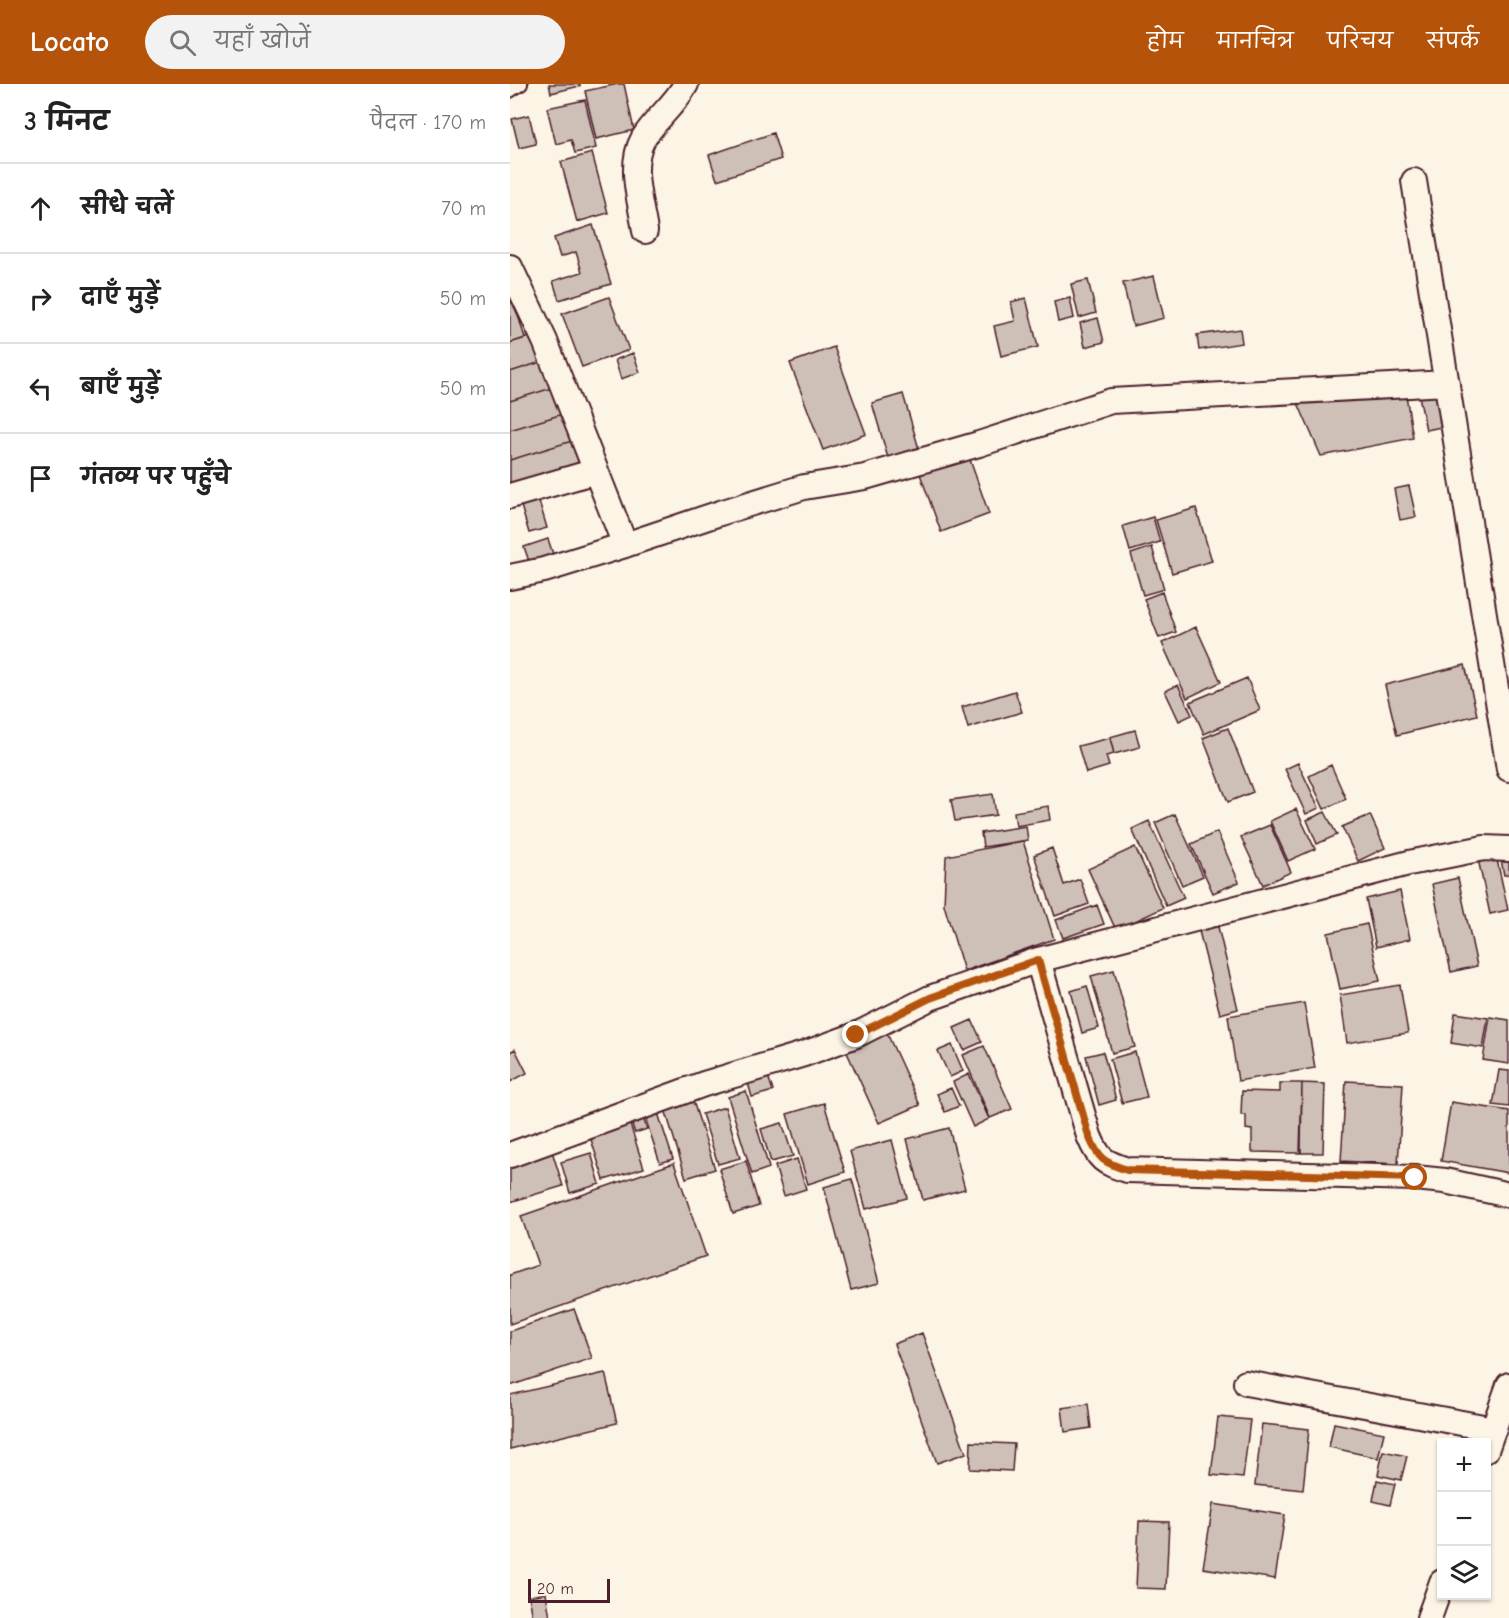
<!DOCTYPE html>
<html lang="hi">
<meta charset="utf-8">
<style>
:root{--surface:#fff;--page:#f2f2f2;--text:#222;--muted:#767676;--line:#e0e0e0;--accent:#b45309}
body{margin:0;font-family:"Comic Neue","Playpen Sans Deva",sans-serif;background:var(--page);color:var(--text)}
.controls{position:absolute;right:18px;bottom:18px;display:grid;overflow:hidden;border-radius:0px;box-shadow:0 2px 4px #0004}
.controls button{width:54px;height:54px;display:grid;place-items:center;padding:0;border:0;border-bottom:2px solid var(--line);background:var(--surface);color:var(--text);font:30px sans-serif}
.scale{position:absolute;left:18px;bottom:15px;width:82px;box-sizing:border-box;padding-left:6px;border:3px solid #4a1f2b;border-top:0;font-size:16px;line-height:21px;white-space:nowrap;color:#4a1f2b;-webkit-text-stroke:4px #fcf5e5;paint-order:stroke}
.stop{position:absolute;width:18px;height:18px;margin:-14px;border:4px solid #b45309;border-radius:50%;background:#fff}
.stop.end{background:#b45309;border-color:#fff;box-shadow:0 2px 6px #0008}
.list{margin:0;padding:0;list-style:none}
h2{display:flex;justify-content:space-between;align-items:center;height:78px;margin:0;padding:0 24px;font-size:26px}
h2 small{font-size:20px;font-weight:400;color:var(--muted)}
.list li{display:grid;grid-template-columns:39px 1fr auto;gap:18px;align-items:center;box-sizing:border-box;height:90px;padding:0 24px;border-top:2px solid var(--line)}
.list b{display:block;font-size:22px;white-space:nowrap}
.list em{font-size:20px;font-style:normal;color:var(--muted)}
.icon{flex:none;width:33px;height:33px;fill:none;stroke:currentColor;stroke-width:2;stroke-linecap:round;stroke-linejoin:round}
.map{position:relative;flex:none;width:999px;height:1534px;overflow:hidden}
header{display:flex;align-items:center;gap:36px;box-sizing:border-box;height:84px;padding:0 30px;background:var(--accent);color:#fff}
header strong{font-size:28px}
nav{display:flex;gap:33px;margin-inline-start:auto;font-size:21px}
.search{width:420px;height:54px;background:var(--page);display:flex;align-items:center;gap:15px;box-sizing:border-box;padding:0 21px;border-radius:33px;color:var(--muted);font-size:22px}
main{display:flex}
aside{flex:1;background:var(--surface)}
.map>svg:first-child{display:block}
.building{fill:#cfc0b7;stroke:#4a1f2b;stroke-width:1.5}
.lines{fill:none;stroke-linecap:round;stroke-linejoin:round}
.service-casing{stroke:#4a1f2b;stroke-width:16}
.minor-casing{stroke:#4a1f2b;stroke-width:28}
.service{stroke:#fcf5e5;stroke-width:12}
.minor{stroke:#fcf5e5;stroke-width:24}
.route{stroke:#b45309;stroke-width:8}
</style>
<header>
<strong>Locato</strong>
<div class="search"><svg class="icon" aria-label="search" viewBox="0 0 24 24"><circle cx="10" cy="10" r="6"/><path d="M15 15l6 6"/></svg>यहाँ खोजें</div>
<nav><a>होम</a><a>मानचित्र</a><a>परिचय</a><a>संपर्क</a></nav>
</header>
<main>
<aside>
<h2>3 मिनट<small>पैदल · 170 m</small></h2>
<ul class="list">
<li><svg class="icon" aria-label="ahead" viewBox="0 0 24 24"><path d="M12 20V5M6 11l6-6 6 6"/></svg><div><b>सीधे चलें</b></div><em>70 m</em></li>
<li><svg class="icon" aria-label="right" viewBox="0 0 24 24"><path d="M7 20v-9h11M14 6l5 5-5 5"/></svg><div><b>दाएँ मुड़ें</b></div><em>50 m</em></li>
<li><svg class="icon" aria-label="left" viewBox="0 0 24 24"><path d="M17 20v-9H6M10 6l-5 5 5 5"/></svg><div><b>बाएँ मुड़ें</b></div><em>50 m</em></li>
<li><svg class="icon" aria-label="arrive" viewBox="0 0 24 24"><path d="M6 21V4h12l-3 4 3 4H6"/></svg><div><b>गंतव्य पर पहुँचे</b></div></li>
</ul>
</aside>
<div class="map">
<svg width="999" height="1534" viewBox="0 0 999 1534">
<rect width="100%" height="100%" fill="#fcf5e5"/>
<filter id="ink" filterUnits="userSpaceOnUse"><feTurbulence type="fractalNoise" baseFrequency=".0167" numOctaves="2"/><feDisplacementMap in="SourceGraphic" scale="12" xChannelSelector="R" yChannelSelector="G"/><feConvolveMatrix kernelMatrix="1 2 1 2 8 2 1 2 1" color-interpolation-filters="sRGB"/></filter>
<g filter="url(#ink)">
<path class="building" d="M39,0h31v2l-29,7z
M108,0h6l10,46 -38,9 -11,-48z
M75,16l11,48 -21,5 -4,-13 -15,4 -9,-36z
M19,31l7,29 -17,4 -7,-29z
M263,49l8,26 -64,21 -8,-25z
M82,69l16,60 -31,9 -16,-60z
M83,141l18,59 -52,16 -6,-19 29,-9 -6,-20 -16,5 -6,-19z
M644,192l10,42 -31,8 -10,-43z
M578,196l8,33 -17,5 -8,-34z
M99,213l20,53 -47,17 -20,-53z
M516,214l12,49 -37,9 -7,-30 21,-5 -4,-19z
M560,214l4,20 -16,4 -4,-20z
M4,218l11,36 -15,5v-40z
M588,234l6,24 -19,5 -5,-24z
M730,245l2,14 -43,7 -2,-15z
M29,250l8,26 -37,12v-29z
M324,263l32,87 -43,16 -33,-87z
M123,269l7,19 -19,7 -6,-19z
M37,276l8,27 -45,14v-29z
M45,303l8,27 -53,16v-29z
M928,303l8,39 -20,4 -8,-39z
M895,305l8,49 -92,18 -24,-55z
M393,310l16,55 -31,9 -16,-55z
M53,330l9,27 -62,19v-30z
M62,357l8,27 -70,21v-29z
M459,373l20,57 -48,18 -21,-58z
M899,402l7,31 -16,3 -6,-31z
M27,410l10,34 -18,5 -10,-34z
M686,424l16,53 -40,12 -16,-53z
M643,433l7,25 -30,9 -7,-25z
M38,455l6,18 -24,7 -6,-17z
M642,463l12,42 -21,6 -12,-41z
M652,508l14,40 -17,6 -15,-39z
M686,543l25,55 -34,16 -25,-55z
M955,581l12,50 -80,20 -12,-50z
M737,594l13,32 -56,24 -14,-32z
M668,601l14,30 -13,6 -14,-30z
M505,607l7,21 -54,16 -6,-21z
M718,644l25,64 -25,10 -25,-64z
M625,646l5,17 -26,7 -4,-17z
M600,654l4,16 -8,2 3,10 -23,7 -8,-27z
M788,679l21,45 -13,6 -21,-45z
M821,681l15,34 -22,10 -15,-33z
M483,710l3,21 -41,6 -4,-21z
M538,722l2,14 -34,6 -2,-14z
M786,725l19,40 -27,12 -18,-40z
M815,728l12,23 -20,9 -10,-24z
M665,730l28,62 -21,9 -27,-62z
M860,731l15,33 -27,13 -16,-34z
M639,737l35,77 -18,8 -34,-77z
M760,741l21,47 -28,13 -22,-48z
M516,742l2,14 -45,7 -2,-14z
M707,748l22,50 -26,11 -22,-49z
M513,757l31,98 -90,32 -20,-66 2,-49z
M625,763l28,61 -47,22 -28,-61z
M542,764l12,37 16,-6 9,25 -34,12 -21,-61z
M986,771l12,55 -18,4 -12,-55z
M999,774v16l-5,1 -3,-15z
M948,794l19,88 -26,6 -19,-88z
M890,807l10,48 -34,8 -10,-48z
M587,821l7,19 -41,14 -7,-18z
M707,839l21,86 -18,5 -22,-87z
M857,840l13,57 -40,8 -12,-56z
M604,886l21,77 -23,6 -21,-77z
M890,901l8,48 -61,10 -7,-48z
M577,902l12,42 -17,5 -11,-42z
M794,919l11,65 -77,13 -10,-65z
M945,929l33,5 -5,30 -32,-5z
M980,933l19,3v44l-26,-4z
M462,936l10,22 -18,8 -10,-22z
M375,945l35,76 -41,18 -34,-75z
M442,961l11,26 -13,6 -12,-26z
M474,962l28,63 -22,9 -27,-63z
M5,965l12,24 -17,9v-30z
M593,968l13,48 -17,5 -13,-49z
M625,968l12,45 -25,6 -12,-44z
M256,986l7,21 -21,6 -6,-21z
M989,986l10,1v36l-16,-2z
M459,990l20,45 -16,8 -20,-45z
M836,997l57,3 -5,80 -57,-3z
M770,999h22l-2,70 -48,-1v-22l-6,-1v-14h-5l1,-24 38,1z
M792,999l23,1 -2,69h-22z
M441,1004l8,18 -14,6 -8,-18z
M236,1007l23,77 -17,6 -24,-77z
M183,1017l22,68 -29,9 -21,-69z
M941,1018l58,9v62l-68,-12z
M314,1019l21,69 -37,12 -21,-70z
M215,1023l15,51 -22,6 -16,-50z
M147,1026l16,49 -13,4 -16,-49z
M131,1028l6,17 -12,4 -6,-17z
M118,1034l16,50 -40,12 -16,-50z
M272,1039l11,33 -22,6 -10,-33z
M439,1044l16,61 -42,11 -16,-61z
M382,1056l15,58 -41,11 -16,-58z
M41,1064l12,38 -53,16v-41z
M81,1069l9,31 -30,9 -9,-31z
M287,1075l9,30 -22,7 -9,-30z
M236,1077l13,45 -26,8 -14,-45z
M164,1079l32,93 -196,68v-49l28,-10 -17,-49z
M342,1095l27,104 -28,7 -27,-103z
M64,1225l18,49 -82,28v-55z
M412,1249l44,120 -29,10 -43,-119z
M95,1289l12,50 -107,26v-54z
M578,1320l3,24 -26,4 -3,-24z
M708,1333l32,3 -7,58 -32,-3z
M824,1339l50,10 -6,25 -49,-11z
M752,1340l47,5 -6,61 -48,-5z
M461,1358l43,2 -2,27 -42,-2z
M873,1367l24,5 -6,24 -23,-5z
M867,1396l18,4 -5,21 -17,-4z
M703,1420l72,11 -10,64 -72,-11z
M629,1437l30,1 -3,67 -30,-1z
M36,1509l4,25h-17l-4,-22z"/>
<g class="lines">
<g class="service-casing">
<path id="service" d="M0,7l11,-7"/>
</g>
<g class="minor-casing">
<path id="minor" d="M904,97l95,588
M135,147c-4,-28 -17,-65 -2,-92 12,-20 32,-34 43,-55
M0,183l35,74 80,204
M0,412l86,-25
M0,493l34,-7 81,-25 95,-32 84,-26 61,-10 114,-33 132,-43 336,-18
M528,876l51,176c10,24 14,26 38,34l288,8 30,3 64,14
M0,1071l194,-71 100,-30 52,-19 74,-37 108,-38 371,-97 75,-15 25,1
M736,1299l248,46
M976,1366l23,-65
M919,1534l13,-36"/>
</g>
<use href="#service" class="service"/>
<use href="#minor" class="minor"/>
</g>
</g>
<g class="lines" filter="url(#ink)">
<path class="route" d="M346,951l74,-37 108,-38 51,176c10,24 14,26 38,34l288,8"/>
</g>
</svg>
<div class="controls">
<button>+</button>
<button>−</button>
<button><svg class="icon" aria-label="layers" viewBox="0 0 24 24"><path d="M12 4l9 5-9 5-9-5zM3 14l9 5 9-5"/></svg></button>
</div>
<div class="scale">20 m</div>
<div class="stop" style="left:905px;top:1094px"></div>
<div class="stop end" style="left:346px;top:951px"></div>
</div>
</main>
